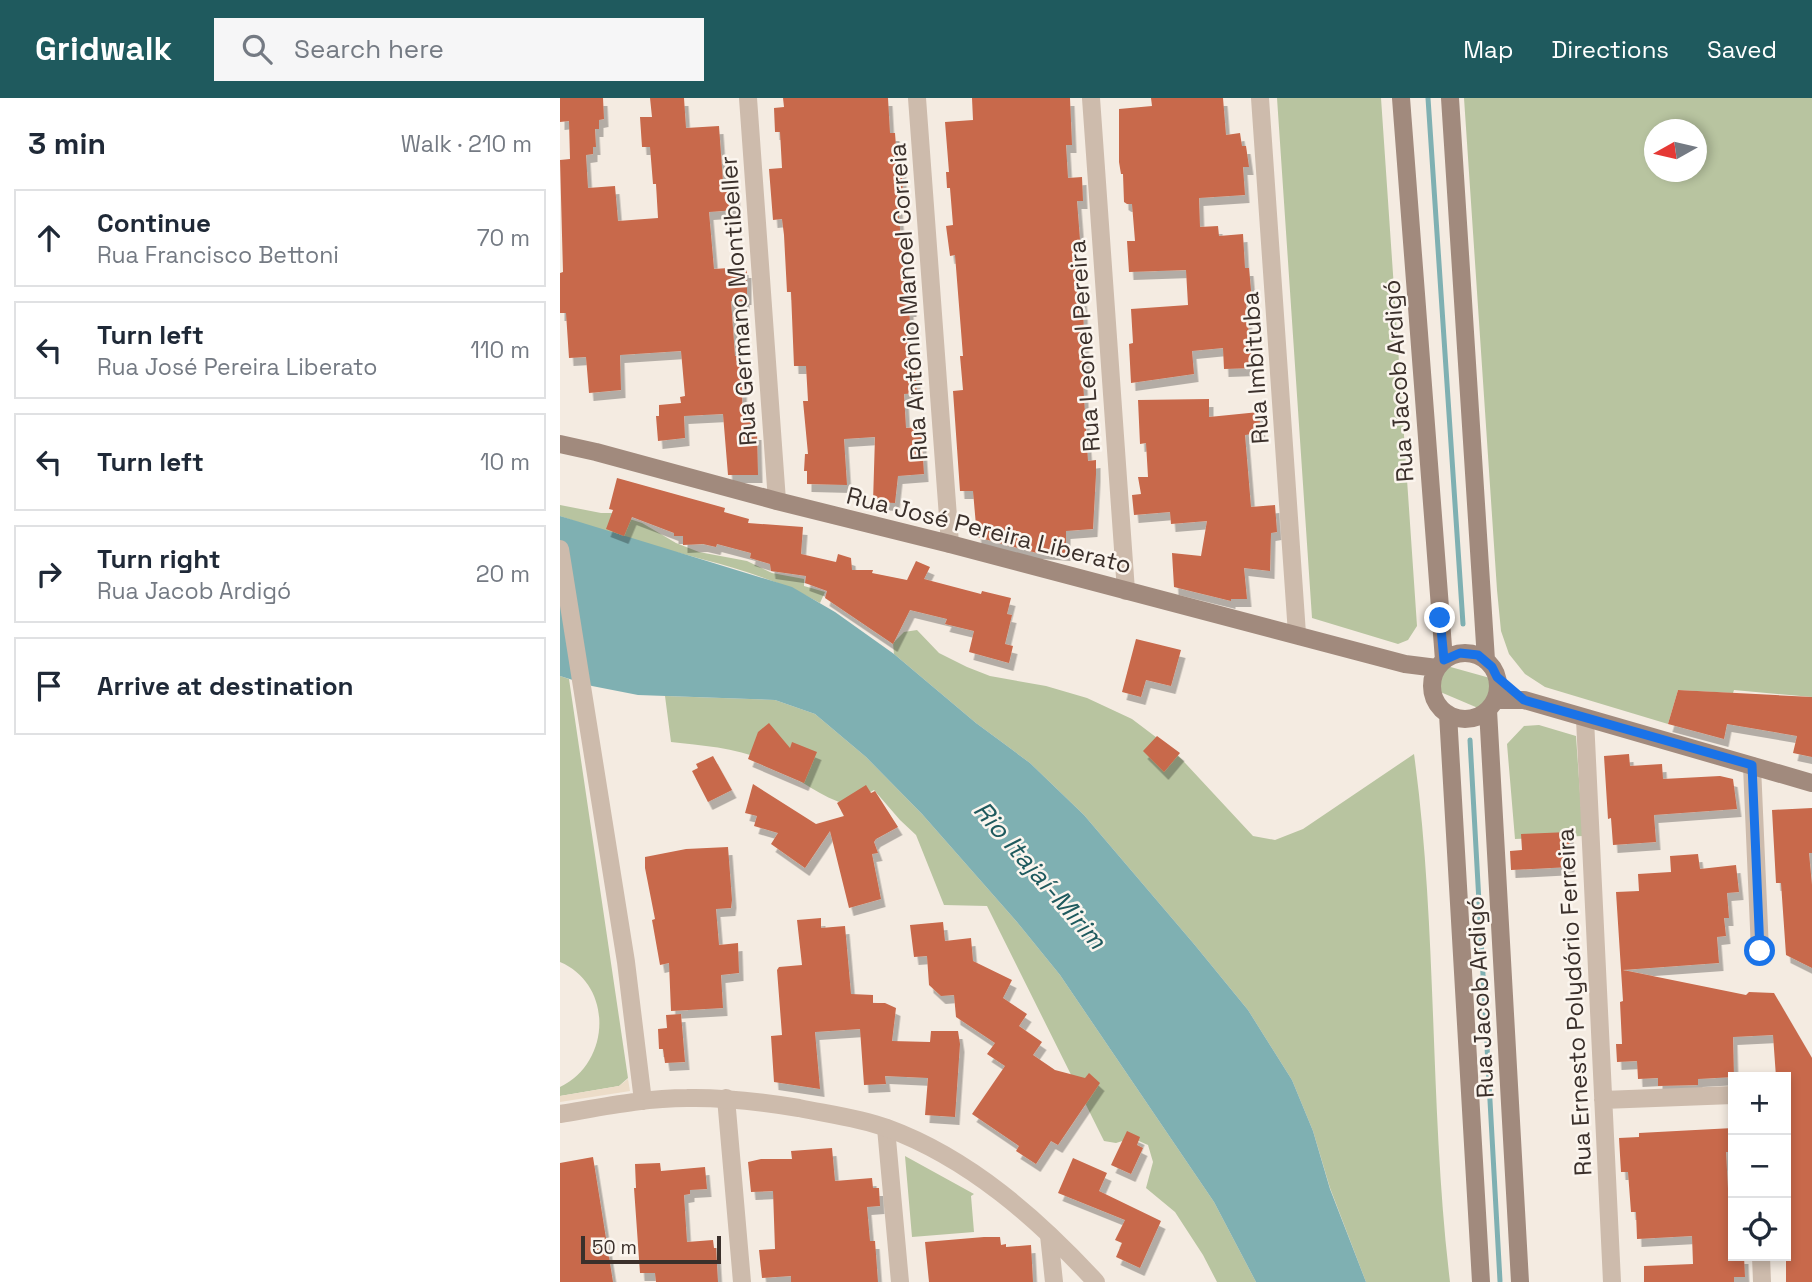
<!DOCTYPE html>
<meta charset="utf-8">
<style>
:root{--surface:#fff;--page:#f6f6f7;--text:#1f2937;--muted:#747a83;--line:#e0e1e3;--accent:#1f5a5e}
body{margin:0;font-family:"Space Grotesk",sans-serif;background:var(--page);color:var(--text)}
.controls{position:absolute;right:21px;bottom:21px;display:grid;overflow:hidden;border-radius:0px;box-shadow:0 4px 10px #0003}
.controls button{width:63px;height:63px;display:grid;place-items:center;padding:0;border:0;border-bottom:2px solid var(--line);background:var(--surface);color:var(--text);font:35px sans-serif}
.compass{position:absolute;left:1084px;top:21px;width:63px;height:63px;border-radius:50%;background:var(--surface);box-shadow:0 4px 10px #0003;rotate:262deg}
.scale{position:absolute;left:21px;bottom:18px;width:140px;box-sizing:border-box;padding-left:7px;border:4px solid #3b302b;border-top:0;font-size:19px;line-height:24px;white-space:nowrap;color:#3b302b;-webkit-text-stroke:5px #fbf5ee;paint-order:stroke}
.stop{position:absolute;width:21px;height:21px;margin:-16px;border:5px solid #1a73e8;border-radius:50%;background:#fff}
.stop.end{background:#1a73e8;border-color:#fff;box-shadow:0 2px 7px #0008}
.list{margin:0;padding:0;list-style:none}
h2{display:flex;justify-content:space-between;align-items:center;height:91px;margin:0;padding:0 28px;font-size:30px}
h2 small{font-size:23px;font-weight:400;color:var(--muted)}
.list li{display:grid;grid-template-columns:46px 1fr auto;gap:21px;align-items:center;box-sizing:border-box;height:98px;margin:0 14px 14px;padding:0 14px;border:2px solid var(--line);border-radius:0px}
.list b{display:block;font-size:26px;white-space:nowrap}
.list p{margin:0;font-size:23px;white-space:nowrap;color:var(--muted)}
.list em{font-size:23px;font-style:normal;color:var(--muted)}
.icon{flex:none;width:38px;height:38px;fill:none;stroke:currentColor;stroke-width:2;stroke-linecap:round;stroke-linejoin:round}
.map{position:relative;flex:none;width:1252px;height:1184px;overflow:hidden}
header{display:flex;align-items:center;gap:42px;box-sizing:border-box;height:98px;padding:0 35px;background:var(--accent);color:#fff}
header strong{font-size:33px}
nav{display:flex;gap:38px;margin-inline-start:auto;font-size:24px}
.search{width:490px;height:63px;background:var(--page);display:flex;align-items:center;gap:18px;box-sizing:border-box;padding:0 24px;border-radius:0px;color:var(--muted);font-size:26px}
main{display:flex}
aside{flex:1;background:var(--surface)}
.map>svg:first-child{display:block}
.green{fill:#b8c4a0;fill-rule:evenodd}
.plaza{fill:#ecdcc8}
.water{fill:#7fb0b2}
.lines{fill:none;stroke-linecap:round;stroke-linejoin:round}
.stream{stroke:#7fb0b2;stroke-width:5}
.building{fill:#c8694b;filter:url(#shadow)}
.minor{stroke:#cdbbac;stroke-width:18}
.tertiary{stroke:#cdbbac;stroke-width:18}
.secondary{stroke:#a18a7d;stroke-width:18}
.route{stroke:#1a73e8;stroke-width:9}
.labels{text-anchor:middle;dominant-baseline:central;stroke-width:5;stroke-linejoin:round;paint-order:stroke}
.street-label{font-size:24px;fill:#3b302b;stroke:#fbf5ee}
.water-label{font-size:26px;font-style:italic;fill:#1f5a5e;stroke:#fbf5ee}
</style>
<header>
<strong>Gridwalk</strong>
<div class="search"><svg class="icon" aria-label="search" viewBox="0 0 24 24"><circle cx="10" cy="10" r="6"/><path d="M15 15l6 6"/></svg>Search here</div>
<nav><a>Map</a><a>Directions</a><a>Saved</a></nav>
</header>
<main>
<aside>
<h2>3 min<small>Walk · 210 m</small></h2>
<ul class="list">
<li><svg class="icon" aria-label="ahead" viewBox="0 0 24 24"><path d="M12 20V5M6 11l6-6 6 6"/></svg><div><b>Continue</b><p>Rua Francisco Bettoni</p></div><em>70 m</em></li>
<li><svg class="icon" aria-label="left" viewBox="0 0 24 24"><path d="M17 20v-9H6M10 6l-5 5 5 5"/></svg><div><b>Turn left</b><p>Rua José Pereira Liberato</p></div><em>110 m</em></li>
<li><svg class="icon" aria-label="left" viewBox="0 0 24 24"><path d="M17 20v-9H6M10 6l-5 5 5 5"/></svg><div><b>Turn left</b></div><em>10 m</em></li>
<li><svg class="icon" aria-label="right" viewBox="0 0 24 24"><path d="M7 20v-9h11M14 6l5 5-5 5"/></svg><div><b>Turn right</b><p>Rua Jacob Ardigó</p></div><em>20 m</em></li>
<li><svg class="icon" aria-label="arrive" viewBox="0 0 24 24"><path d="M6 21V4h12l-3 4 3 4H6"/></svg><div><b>Arrive at destination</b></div></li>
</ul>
</aside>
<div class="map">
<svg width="1252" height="1184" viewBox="0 0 1252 1184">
<defs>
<filter id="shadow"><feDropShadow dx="4.5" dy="8" stdDeviation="0" flood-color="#0004"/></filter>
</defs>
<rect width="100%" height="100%" fill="#f4ebe1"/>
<path class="green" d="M717,0h104l36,528 -9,14 -10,4 -86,-26z
M904,0h348v599l-78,-7 -1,3 -55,-3 -10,34 -123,-37 -20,-13 -16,-20 -8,-23 -4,-41zM1094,32h42v42h-42z
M0,407l41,8h10l31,10 34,20 23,9 48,9 25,12 32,6v7l21,6 -5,11c-55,-31 -118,-43 -178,-60 -28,-8 -55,-18 -82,-27z
M357,532l22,23 28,14 23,9 56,10 41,12 45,21 41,31 80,86 22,4 28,-11 111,-75c24,175 15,353 36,528h-84l-36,-94 -17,-57 -21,-51 -44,-70 -54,-66 -110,-129 -54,-52 -54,-40 -82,-69 -1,-11 11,-11z
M887,568l43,12c5,10 0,19 -6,28l-6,2 -40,-17v-15z
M0,578l9,3 59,399 -9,8 -59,10v-9c51,-24 54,-102 0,-125z
M105,598l110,4 40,14 51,43 56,57 95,108 43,53 154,227 42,80h-39l-14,-27 -28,-43 -29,-24 7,-26 -5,-17 -16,-7 -16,5 -12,-2 -117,-235 -43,-1 -28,-70 -16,-15 -26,-30 -26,15c-28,-8 -47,-25 -72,-39 -31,-18 -71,-20 -105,-24z
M979,627l37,11 7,100 -68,3 -8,-95 17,-18z
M345,1058l69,38 -3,2 3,36 -62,5z"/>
<path class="plaza" d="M68,981l2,12 -70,11v-6l59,-10z"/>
<path class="water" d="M0,418l232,71 43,25 59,42 82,69 54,40 54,52 110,129 54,66 44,70 21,51 17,58 36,93h-110l-42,-80 -154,-227 -43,-53 -95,-108 -56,-57 -51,-43 -40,-14 -137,-5 -46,-9 -32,-10z"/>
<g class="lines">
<path class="stream" d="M868,0l35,526
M910,642l30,541"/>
</g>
<path class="building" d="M0,0h43l1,21 -5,1v9h-4l1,18h-3v7l-7,1 2,33 27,-2 3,35 40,-3 -2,-34h-3l-3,-37h-8l-2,-30h12l-2,-19h34l2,30 33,-2 4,56 12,-1 1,29 -27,2 5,57 30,-2v3h3v27h-2v4h-14l4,55 8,-1 -1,58h8l2,19h5l1,43h-30l-5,-61 -39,2 1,22 -27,3 -2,-25h3v-11l22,-2 -1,-6 5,-1 -4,-45 -61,4 1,35 -32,3 -3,-36 -17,1 -3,-45h-6v-40l3,-1 -3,-112 10,-1 -1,-38 -9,1z
M223,0h105l2,35h5l2,26h4l2,34h-6l7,84h6l2,32h-3l1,14 -4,1 3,45h6l2,24 -13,1 2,34 15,-1 3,47 -26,2 -3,27 -22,-1 2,-65 -31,2 3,46 -40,-1v-13h-3l1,-17h3l-5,-53h5l-2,-35h-12l-3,-74h-4l-3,-57 -2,-16 -9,1 -4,-51 13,-1 -2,-36h-5l-1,-24 10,-1z
M412,0h98l2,47h-6l2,33 14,-1 1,24h-6l3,39 -1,4h-5l3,49h5l1,15 3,73h-3l5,80 8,-1v14l-3,55 -27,2v22l-29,-2v2l-60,-16 -4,-46h-13l-7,-100 10,-1 -3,-34h3l-8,-101 -5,1 -4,-30 7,-1 -3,-37h-3l-1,-16h3l-4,-50 28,-2z
M591,0h72l3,37 14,-2 2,13h4l3,21h-6l2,28 -46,3 1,29 18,-1 1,10 24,-2 2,34h4l3,33 -6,1 6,66 -28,1 -1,-21 -31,3 2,23 -63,9 -2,-39 4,-1 -2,-34 57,-4 -2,-35 -57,2 -2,-31h8l-3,-37h-5l-3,-2 -1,-28h-2l-2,-12v-53l33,-3z
M649,301v18l50,-5 2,21 -16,2 6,72 24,-2 2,27 -6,1 -1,38 -26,-3 3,31h-16v2l-57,-14 -2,-34 29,3 6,-35 -36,3 -1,-12 -36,3 -2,-20 9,-1 -3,-17h10l-2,-34 -6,1 -2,-44z
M57,380l108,30 -1,4 25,7 -1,4 55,4 -2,27 35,8 2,-8 13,4 1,12h21l-1,3 35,7 9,-19 14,6 -6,12 57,15 1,-3 29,7 -4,16 5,1 -7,29 8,2 -4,17 -40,-11 5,-21 -29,-7 2,-5 -37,-9 -17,34 -68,-46 2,-7 -22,-8 1,-7 -35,-5 -1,-7 -20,-6 1,-5 -34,-9 -1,3 -13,-3 -20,1v-9h-9v-3l-42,-16 -8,19 -18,-7 7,-19 -4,-1z
M576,541l45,11 -10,36 -25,-6 -5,17 -19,-5z
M1118,592l134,7v60l-19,-4 4,-17 -70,-12 -3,15 -56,-15z
M209,625l21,25 2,-6 25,10 -13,31 -56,-24 10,-27z
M597,638l23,17 -16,19 -21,-21z
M1069,656l1,12 32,-2 1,15 57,-3 13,3 4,30 -83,6 2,27 -43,3 -2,-27 -3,1 -4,-63z
M153,658l19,34 -24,12 -16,-31 6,-3 -2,-4z
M193,686l63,40 28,-8 -7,-13 29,-18 5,8 4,-2 23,36 -22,12 -2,3 4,11 -6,1 9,45 -32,9 -19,-77 -25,37 -34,-24 7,-11 -24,-7 3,-10 -12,-3z
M1252,710v45h-3l3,32v83l-26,-13 -5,-72h-5l-4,-73z
M1009,734l1,35 -59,3 -1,-19 12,-1 -1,-16z
M168,749l4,53 -1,8 -15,1 3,36 19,-2 1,30 -18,2 2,33 -52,3 -2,-48 -9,2 -8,-45 3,-1 -10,-51v-11l41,-8z
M1138,756l2,15 36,-4 3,27 -12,1 2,25h-5l2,18 -9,1 2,26 -96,7 123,25 3,-3 25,1 38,65v224h-26v-205h-10l-3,-42 -40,2 1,40 -36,2v6l-40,1v-8l-20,1 -1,-18 -20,1 -1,-18h6l-2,-42 3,-1 -7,-109 23,-1 -1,-17 33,-2 -1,-16z
M261,820v10l24,-2 6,68 22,1v8h12l11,5 -4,33 38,1 1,-11h27l2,13 -5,73 -30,-2 3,-37 -43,-2 1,8 -22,1 -4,-56 -45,3 5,57 -46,-7 -3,-46 11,-1 -5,-65 2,-3 23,-2 -5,-45z
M383,824l2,19 26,-3 2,23 39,19 -9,18 24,16 -8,12 23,16 -9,13 22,15 30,8 4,-5 11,10 -42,62 -7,-4 -15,23 -20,-13 3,-5 -47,-32 33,-48 -18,-12 8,-11 -39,-26 -2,-22 -13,1 -12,-11 -2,-29 -13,1 -4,-32z
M121,916l4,48 -20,1 -2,-14h-4l-1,-20 9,-1 -1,-13z
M1173,1030v24h-7l3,55h4v49h11l1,21h-11v5h-90v-16l49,-2 -1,-28 -55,3 -1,-27h-5l-3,-40h-7l-2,-34 20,-1v-4z
M567,1033l13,6 -3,8 6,3 -12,26 -20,-9z
M272,1050l3,33 37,-3 1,10h6l1,18 -13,1 3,34h5l3,41h-87v-6l-29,2 -3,-28 16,-1 -2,-58 -22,1 -3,-30 13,-3h31l-1,-8z
M33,1059l20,125h-53v-119z
M513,1060l34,15 -8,18 62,30 -21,47 -24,-11 6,-14 -7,-3 10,-20 -67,-27z
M100,1065l1,8 44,-4 2,22 -17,1v4l-6,1 3,47 26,-2 1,8h2l2,34h-62l-1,-9h-15l-6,-85h2l-1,-24z
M424,1139h16l1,8 5,-1v3l25,-2 2,37h-104l-4,-40z"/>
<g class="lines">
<path class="minor" d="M188,0l29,403
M357,0l33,446
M531,0l35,493
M700,0l37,536
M1025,621l27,563
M1192,668l8,185
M166,1000l16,184
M1043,1002l130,-5
M326,1030l14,154
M489,1137l5,47
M1201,1158l1,26"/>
<path class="tertiary" d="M0,451l66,413 17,139
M0,1016c42,-7 85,-16 127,-16 38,-1 75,4 112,10 29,6 61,10 88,20 82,30 151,91 209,154"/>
<path class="secondary" d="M841,0l43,562
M890,0l36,562
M0,346l36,8 181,49 173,43 455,120 32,4
M872 588a33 33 0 1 1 66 0a33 33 0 1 1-66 0Z
M935,602h29l288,83
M928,612l32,572
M888,616l33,568"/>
</g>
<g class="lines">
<path class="route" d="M880,520l4,42 16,-7 18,2 14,12 5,10 27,23 228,65 8,186"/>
</g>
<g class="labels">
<g class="street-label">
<text transform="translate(178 203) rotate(-94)">Rua Germano Montibeller</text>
<text transform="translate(348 204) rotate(-94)">Rua Antônio Manoel Correia</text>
<text transform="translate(524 248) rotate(-94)">Rua Leonel Pereira</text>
<text transform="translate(695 270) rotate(-94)">Rua Imbituba</text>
<text transform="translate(838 283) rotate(-94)">Rua Jacob Ardigó</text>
<text transform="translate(429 432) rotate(14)">Rua José Pereira Liberato</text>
<text transform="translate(920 899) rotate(-93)">Rua Jacob Ardigó</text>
<text transform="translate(1014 904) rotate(-93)">Rua Ernesto Polydório Ferreira</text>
</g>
<g class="water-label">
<text transform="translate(480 777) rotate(49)">Rio Itajaí-Mirim</text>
</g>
</g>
</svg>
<div class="controls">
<button>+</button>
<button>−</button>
<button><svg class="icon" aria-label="locate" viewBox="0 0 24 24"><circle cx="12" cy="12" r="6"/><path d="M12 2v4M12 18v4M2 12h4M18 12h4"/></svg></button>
</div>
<svg class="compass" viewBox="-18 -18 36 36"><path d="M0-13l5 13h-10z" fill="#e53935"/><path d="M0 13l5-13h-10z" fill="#747a83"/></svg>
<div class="scale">50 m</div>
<div class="stop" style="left:1200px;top:853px"></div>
<div class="stop end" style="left:880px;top:520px"></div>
</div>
</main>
